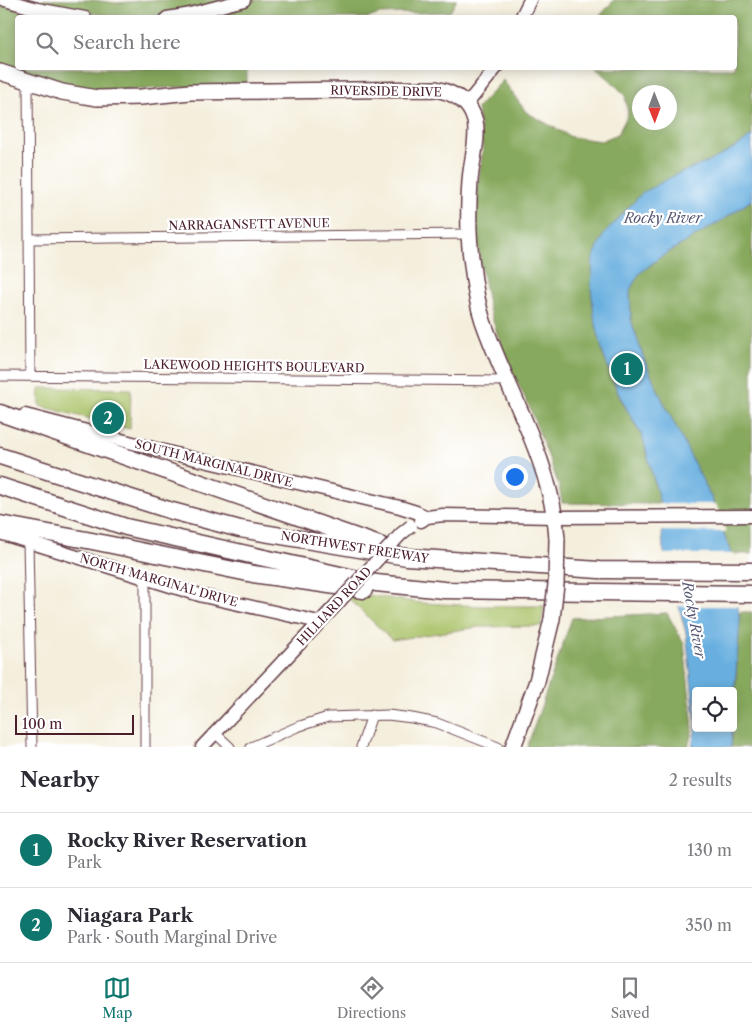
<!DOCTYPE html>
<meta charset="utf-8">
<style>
:root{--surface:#fff;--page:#f2f2f3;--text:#2b2b33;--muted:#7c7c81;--line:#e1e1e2;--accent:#0f766e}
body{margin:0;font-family:"Libre Caslon Text",serif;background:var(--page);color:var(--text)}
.controls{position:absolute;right:15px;bottom:15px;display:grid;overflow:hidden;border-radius:5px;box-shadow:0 2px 12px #0003}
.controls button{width:45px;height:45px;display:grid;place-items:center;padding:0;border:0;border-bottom:1px solid var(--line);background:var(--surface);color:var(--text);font:25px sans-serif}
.compass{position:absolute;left:632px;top:85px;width:45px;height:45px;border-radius:50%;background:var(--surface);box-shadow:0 2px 12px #0003;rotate:179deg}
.scale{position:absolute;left:15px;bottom:12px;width:119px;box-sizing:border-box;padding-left:5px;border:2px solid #4a1f2b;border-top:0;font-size:14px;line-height:18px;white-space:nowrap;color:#4a1f2b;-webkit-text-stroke:4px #fff;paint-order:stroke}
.you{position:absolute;left:514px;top:476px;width:18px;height:18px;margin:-12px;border:4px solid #fff;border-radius:50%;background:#1a73e8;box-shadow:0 0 0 8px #1a73e833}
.badge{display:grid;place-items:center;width:32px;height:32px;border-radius:50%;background:var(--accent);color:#fff;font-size:16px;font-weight:700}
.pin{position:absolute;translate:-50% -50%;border:2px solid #fff;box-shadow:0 1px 5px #0006}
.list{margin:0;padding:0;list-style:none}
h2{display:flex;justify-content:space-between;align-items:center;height:65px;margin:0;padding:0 20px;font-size:21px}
h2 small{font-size:16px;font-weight:400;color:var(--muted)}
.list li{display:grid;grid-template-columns:32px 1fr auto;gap:15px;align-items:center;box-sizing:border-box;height:75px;padding:0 20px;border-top:1px solid var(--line)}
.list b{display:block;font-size:19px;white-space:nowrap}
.list p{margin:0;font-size:16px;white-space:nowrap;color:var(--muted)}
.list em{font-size:16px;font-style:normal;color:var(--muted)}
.icon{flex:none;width:28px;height:28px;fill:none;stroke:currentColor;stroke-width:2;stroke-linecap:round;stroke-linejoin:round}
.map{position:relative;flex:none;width:752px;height:747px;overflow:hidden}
.search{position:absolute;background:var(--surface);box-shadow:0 2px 12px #0003;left:15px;right:15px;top:15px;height:55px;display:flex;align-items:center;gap:12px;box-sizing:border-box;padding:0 18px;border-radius:5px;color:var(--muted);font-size:19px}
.sheet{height:215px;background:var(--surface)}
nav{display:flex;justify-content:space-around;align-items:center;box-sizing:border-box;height:70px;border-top:1px solid var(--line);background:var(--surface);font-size:14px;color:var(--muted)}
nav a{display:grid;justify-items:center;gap:2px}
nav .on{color:var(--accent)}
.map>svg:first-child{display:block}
.green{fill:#aac369;stroke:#7a714a}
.forest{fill:#87a95d;stroke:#686444;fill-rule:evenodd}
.water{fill:#68afdf;stroke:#596785}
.pier{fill:#f4eedc}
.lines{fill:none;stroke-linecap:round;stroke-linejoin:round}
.street-casing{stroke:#643e46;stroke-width:11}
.secondary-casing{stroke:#643e46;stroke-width:15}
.primary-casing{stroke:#643e46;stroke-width:18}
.highway-casing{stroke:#643e46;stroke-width:19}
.street{stroke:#fff;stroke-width:9}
.secondary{stroke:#fff;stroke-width:12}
.primary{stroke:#fff;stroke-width:15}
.highway{stroke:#fff;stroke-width:16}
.secondary-bridge-casing{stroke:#643e46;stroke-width:15;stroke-linecap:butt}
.primary-bridge-casing{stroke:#643e46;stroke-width:18;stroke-linecap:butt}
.secondary-bridge{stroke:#fff;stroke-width:12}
.primary-bridge{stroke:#fff;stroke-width:15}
.labels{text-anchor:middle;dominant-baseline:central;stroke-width:4.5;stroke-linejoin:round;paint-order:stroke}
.street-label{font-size:12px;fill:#4a1f2b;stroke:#fff}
.water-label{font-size:14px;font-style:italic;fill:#565973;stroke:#fff}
</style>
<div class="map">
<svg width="752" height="747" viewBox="0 0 752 747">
<rect width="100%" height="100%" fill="#fff"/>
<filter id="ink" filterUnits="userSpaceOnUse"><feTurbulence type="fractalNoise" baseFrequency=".02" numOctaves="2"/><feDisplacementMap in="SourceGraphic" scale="10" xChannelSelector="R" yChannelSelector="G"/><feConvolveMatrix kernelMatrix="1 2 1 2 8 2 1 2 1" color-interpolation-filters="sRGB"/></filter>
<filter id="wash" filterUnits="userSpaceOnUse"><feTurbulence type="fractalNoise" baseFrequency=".0096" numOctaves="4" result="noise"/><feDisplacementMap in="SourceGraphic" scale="20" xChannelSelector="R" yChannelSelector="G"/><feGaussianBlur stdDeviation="1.12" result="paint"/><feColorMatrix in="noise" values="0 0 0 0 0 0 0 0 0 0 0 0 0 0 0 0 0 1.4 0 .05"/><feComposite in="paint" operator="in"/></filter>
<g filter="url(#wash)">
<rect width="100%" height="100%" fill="#f4eedc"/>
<path class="green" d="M39,388l92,1 -1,40 -90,-23z
M353,593l68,10 61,3h62l-3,20 -63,1 -86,13 -44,-42z"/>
<path class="forest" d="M22,0h70l25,3 32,-3h308l-7,12 -70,2 -12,4h-203l-1,-3c-52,3 -92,-2 -142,-15z
M614,0h138v135c-21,20 -49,29 -75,39l-74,180 16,42 24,42 17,66 -98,-1 -3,-17 -9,-25 -21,-55 -25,-52 -15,-45 -9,-48 -4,-42 2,-34 5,-35 -6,-42 26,-28 23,32 45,25 30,4 17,-7 10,-20 -3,-19 -17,-17 -12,-10h138v-50l-135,-1zM640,92h30v30h-30z
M0,4l20,7 31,6 -33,1v50h229v21l-70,-2 -79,5 -50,-7 -48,-15z
M752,200v354h-21l-19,-55 -51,-102 -17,-38 -13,-39 -1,-30 9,-16 20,-16 65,-39z
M740,612h12v135h-21l2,-19z
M667,613l17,31 9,84 -5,19h-161l45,-129z"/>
<path class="water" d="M752,135v65l-28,19 -65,39 -20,16 -9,16 1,30 13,39 17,38 51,102 19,55 9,69 -7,89v-21h-37v37h36l-1,19h-39l4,-20 -10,-94 -23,-85 -3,-44 -17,-66 -24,-43 -16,-41 -9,-38 -3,-29 2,-29 11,-24 38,-41 35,-19 34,-13 33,-19z"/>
<path class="pier" d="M658,504h58l10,28 -67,-1z
M662,554h71l8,52h-65z"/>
</g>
<g filter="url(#ink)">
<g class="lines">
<g class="street-casing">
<path id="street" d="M28,81l2,295
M30,239l439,-5
M0,376l507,5
M28,541l4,206
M145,578v169
M215,733l15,14
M251,747l46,-20 31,-10 60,-2 24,3 25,5 61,24
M361,747l11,-32"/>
</g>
<g class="secondary-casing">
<path id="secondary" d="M5,0l32,9 48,9
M167,18l19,-3 58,-15
M521,18l9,-18
M466,105l30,-37
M25,415l158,41 217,51 16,5 11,5
M421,521l6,-4 16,-2 113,2 196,-1
M0,533l203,63 116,26
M202,747l134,-142"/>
</g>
<g class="primary-casing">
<path id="primary" d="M0,72l62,20 35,6 44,-1 49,-5 246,-3c18,4 34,12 39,32 4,17 -4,42 -5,60 -2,28 -2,57 2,84 2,18 5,38 11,56 25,72 69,140 74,218
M513,747l24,-66 15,-62"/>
</g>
<g class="highway-casing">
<path id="highway" d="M0,413l382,133
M0,456l172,55 68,18 167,28 192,13 153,1
M0,486l126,41 250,56 68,7 308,4
M0,524l92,17 161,33 111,16"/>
</g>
<use href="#street" class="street"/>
<use href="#secondary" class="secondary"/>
<use href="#primary" class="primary"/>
<use href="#highway" class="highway"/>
<g class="secondary-bridge-casing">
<path id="secondary-bridge" d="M336,605l65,-71 10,-8"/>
</g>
<g class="primary-bridge-casing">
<path id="primary-bridge" d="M552,619l4,-35 1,-45"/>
</g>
<use href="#secondary-bridge" class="secondary-bridge"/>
<use href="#primary-bridge" class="primary-bridge"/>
</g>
</g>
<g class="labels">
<g class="street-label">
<text transform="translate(386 91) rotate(1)">RIVERSIDE DRIVE</text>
<text transform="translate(249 224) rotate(-1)">NARRAGANSETT AVENUE</text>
<text transform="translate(254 366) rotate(1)">LAKEWOOD HEIGHTS BOULEVARD</text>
<text transform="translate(214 463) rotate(14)">SOUTH MARGINAL DRIVE</text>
<text transform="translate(355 547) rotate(9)">NORTHWEST FREEWAY</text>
<text transform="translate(159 580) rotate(16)">NORTH MARGINAL DRIVE</text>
<text transform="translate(334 606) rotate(-47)">HILLIARD ROAD</text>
</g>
<g class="water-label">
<text x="663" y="218">Rocky River</text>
<text transform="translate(694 620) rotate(80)">Rocky River</text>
</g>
</g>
</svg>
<div class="controls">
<button><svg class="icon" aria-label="locate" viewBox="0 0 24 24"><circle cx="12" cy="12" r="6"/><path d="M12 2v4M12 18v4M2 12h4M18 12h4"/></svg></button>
</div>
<svg class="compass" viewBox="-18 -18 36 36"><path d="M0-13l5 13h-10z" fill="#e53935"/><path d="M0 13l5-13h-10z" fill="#7c7c81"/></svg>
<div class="scale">100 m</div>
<div class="you"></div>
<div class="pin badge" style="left:627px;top:369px">1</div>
<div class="pin badge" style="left:108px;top:418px">2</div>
<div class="search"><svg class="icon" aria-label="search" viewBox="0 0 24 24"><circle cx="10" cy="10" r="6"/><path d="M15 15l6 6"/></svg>Search here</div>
</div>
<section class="sheet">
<h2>Nearby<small>2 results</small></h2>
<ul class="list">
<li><span class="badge">1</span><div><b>Rocky River Reservation</b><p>Park</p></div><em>130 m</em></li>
<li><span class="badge">2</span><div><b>Niagara Park</b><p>Park · South Marginal Drive</p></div><em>350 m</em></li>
</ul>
</section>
<nav>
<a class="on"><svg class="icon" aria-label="map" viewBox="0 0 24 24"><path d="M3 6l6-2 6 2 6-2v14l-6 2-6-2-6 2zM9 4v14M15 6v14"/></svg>Map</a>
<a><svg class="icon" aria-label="directions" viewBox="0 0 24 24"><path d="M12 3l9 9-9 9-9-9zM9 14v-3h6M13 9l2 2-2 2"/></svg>Directions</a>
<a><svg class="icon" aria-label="saved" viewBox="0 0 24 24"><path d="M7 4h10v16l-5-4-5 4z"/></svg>Saved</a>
</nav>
